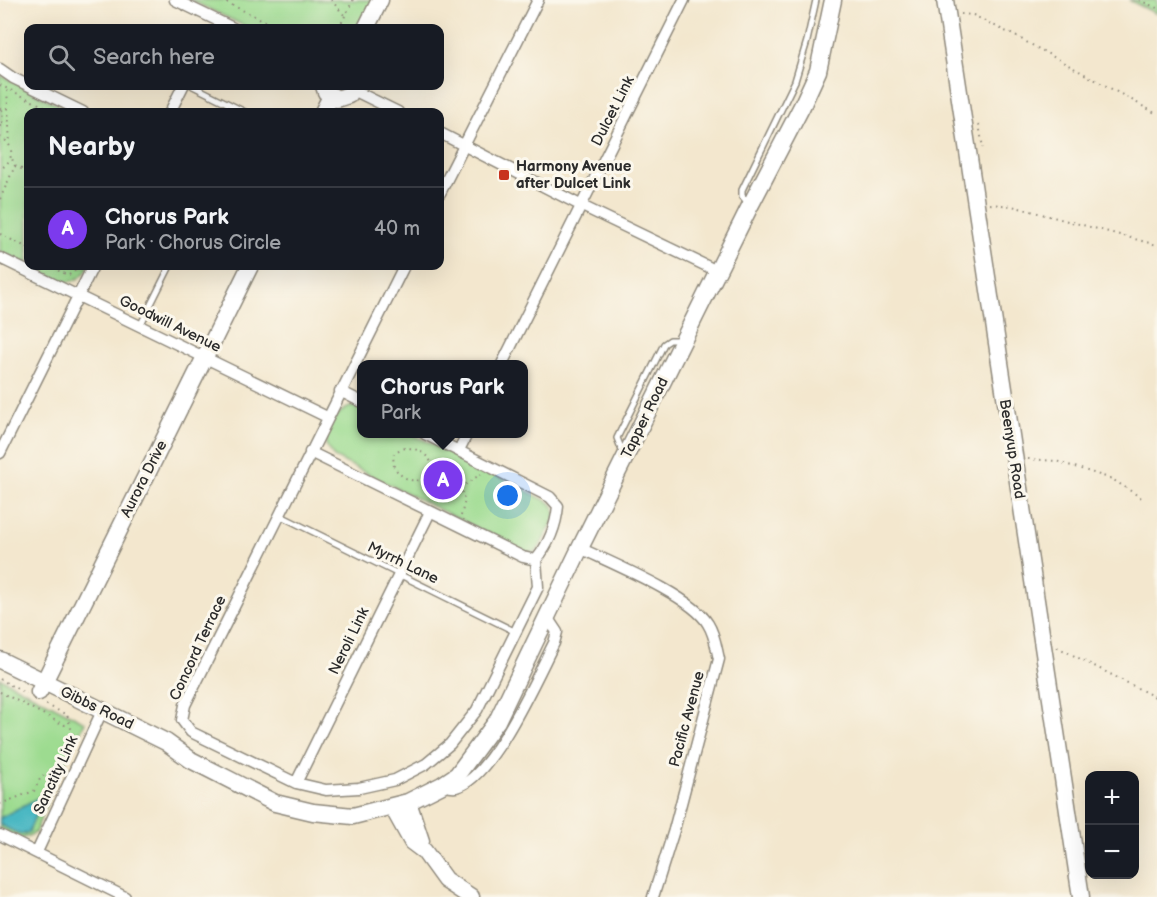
<!DOCTYPE html>
<meta charset="utf-8">
<style>
:root{--surface:#171b24;--page:#242831;--text:#f1f3f6;--muted:#9ea1a6;--line:#363941;--accent:#7c3aed}
body{margin:0;font-family:"Balsamiq Sans",sans-serif;background:var(--page);color:var(--text)}
.controls{position:absolute;right:18px;bottom:18px;display:grid;overflow:hidden;border-radius:12px;box-shadow:0 6px 24px #0002}
.controls button{width:54px;height:54px;display:grid;place-items:center;padding:0;border:0;border-bottom:2px solid var(--line);background:var(--surface);color:var(--text);font:30px sans-serif}
.you{position:absolute;left:508px;top:496px;width:21px;height:21px;margin:-15px;border:4px solid #fff;border-radius:50%;background:#1a73e8;box-shadow:0 0 0 9px #1a73e833}
.badge{display:grid;place-items:center;width:39px;height:39px;border-radius:50%;background:var(--accent);color:#fff;font-size:20px;font-weight:700}
.pin{position:absolute;translate:-50% -50%;border:3px solid #fff;box-shadow:0 2px 6px #0006}
.popup{position:absolute;left:357px;top:360px;width:171px;height:78px;box-sizing:border-box;display:grid;place-content:center;border-radius:12px;background:var(--surface);filter:drop-shadow(0 2px 4px #0005);font-size:20px;white-space:nowrap;color:var(--muted)}
.popup b{font-size:22px;color:var(--text)}
.popup::after{content:'';position:absolute;left:50%;top:100%;margin-left:-12px;border:12px solid transparent;border-top-color:var(--surface)}
.list{margin:0;padding:0;list-style:none}
h2{display:flex;justify-content:space-between;align-items:center;height:78px;margin:0;padding:0 24px;font-size:26px}
h2 small{font-size:20px;font-weight:400;color:var(--muted)}
.list li{display:grid;grid-template-columns:39px 1fr auto;gap:18px;align-items:center;box-sizing:border-box;height:84px;padding:0 24px;border-top:2px solid var(--line)}
.list b{display:block;font-size:22px;white-space:nowrap}
.list p{margin:0;font-size:20px;white-space:nowrap;color:var(--muted)}
.list em{font-size:20px;font-style:normal;color:var(--muted)}
.icon{flex:none;width:33px;height:33px;fill:none;stroke:currentColor;stroke-width:2;stroke-linecap:round;stroke-linejoin:round}
.map{position:relative;flex:none;width:1157px;height:897px;overflow:hidden}
.search{position:absolute;background:var(--surface);box-shadow:0 6px 24px #0002;left:24px;top:24px;width:420px;height:66px;display:flex;align-items:center;gap:15px;box-sizing:border-box;padding:0 21px;border-radius:12px;color:var(--muted);font-size:22px}
.panel{position:absolute;background:var(--surface);box-shadow:0 6px 24px #0002;left:24px;top:108px;width:420px;height:162px;border-radius:12px}
.map>svg:first-child{display:block}
.green{fill:#9ddb90;stroke:#64835e;stroke-width:1.5}
.water{fill:#48b7c2;stroke:#3a7176;stroke-width:1.5}
.lines{fill:none;stroke-linecap:round;stroke-linejoin:round}
.lane-casing{stroke:#8f897c;stroke-width:8}
.street-casing{stroke:#8f897c;stroke-width:13}
.secondary-casing{stroke:#8f897c;stroke-width:19}
.path{stroke:#8f897c;stroke-width:2;stroke-dasharray:1.5 4.5;stroke-linecap:butt}
.lane{stroke:#fff;stroke-width:5}
.street{stroke:#fff;stroke-width:10}
.secondary{stroke:#fff;stroke-width:16}
.poi-dot{fill:#c8321e;stroke:#fbf7ec;stroke-width:2}
.labels{text-anchor:middle;dominant-baseline:central;stroke-width:6;stroke-linejoin:round;paint-order:stroke}
.street-label{font-size:15px;fill:#2b2b2b;stroke:#fbf7ec}
.poi-label{font-size:15px;font-weight:bold;fill:#2b2b2b;stroke:#fbf7ec;text-anchor:start}
</style>
<div class="map">
<svg width="1157" height="897" viewBox="0 0 1157 897">
<rect width="100%" height="100%" fill="#fbf7ec"/>
<filter id="ink" filterUnits="userSpaceOnUse"><feTurbulence type="fractalNoise" baseFrequency=".0167" numOctaves="2"/><feDisplacementMap in="SourceGraphic" scale="12" xChannelSelector="R" yChannelSelector="G"/><feConvolveMatrix kernelMatrix="1 2 1 2 8 2 1 2 1" color-interpolation-filters="sRGB"/></filter>
<filter id="wash" filterUnits="userSpaceOnUse"><feTurbulence type="fractalNoise" baseFrequency=".008" numOctaves="4" result="noise"/><feDisplacementMap in="SourceGraphic" scale="24" xChannelSelector="R" yChannelSelector="G"/><feGaussianBlur stdDeviation="1.35" result="paint"/><feColorMatrix in="noise" values="0 0 0 0 0 0 0 0 0 0 0 0 0 0 0 0 0 1.4 0 .05"/><feComposite in="paint" operator="in"/></filter>
<g filter="url(#wash)">
<rect width="100%" height="100%" fill="#f3e7ce"/>
<path class="green" d="M190,0h185l-14,28h-112z
M1129,0h28v14z
M0,75l72,37h-44v153l-28,-14z
M29,266h60c-16,29 -37,11 -60,0z
M356,406l6,3v25h50l137,68 4,4 3,10 -18,34 -5,2 -10,-1 -189,-94c-3,-4 -7,-8 -8,-13 -3,-17 14,-37 30,-38z
M0,678l85,44 -31,63 -19,48 -14,6 -21,-10z"/>
<path class="water" d="M43,795l-14,37 -8,3 -21,-10v-7z"/>
</g>
<g filter="url(#ink)">
<g class="lines">
<g class="lane-casing">
<path id="lane" d="M193,86l52,26
M749,204l-7,-8v-6l53,-109 12,-40 9,-41
M140,326l30,-60
M623,453l-6,-15 47,-94 6,-4h10
M279,515l237,117"/>
</g>
<g class="street-casing">
<path id="street" d="M175,0l58,28
M0,69l13,9 70,34
M353,90l45,22
M170,112l13,-26
M440,133l142,73 135,65
M440,193l98,-193
M0,258l327,159
M404,266l-219,439 -3,15 9,12 105,51 30,7 33,-2 36,-8 31,-16 24,-20 27,-34 61,-123 -2,-27
M502,364l182,-364
M340,391l22,11
M459,450l8,-16
M310,452l213,105 13,3c13,-16 20,-33 22,-54l-8,-9 -125,-63
M0,453l93,-187
M580,548c31,15 112,48 128,76 7,11 8,23 11,35l-45,171 -21,67
M296,783l134,-271
M442,785c4,1 10,3 14,2 36,-8 81,-111 98,-144l3,-11 -10,-15
M0,835l125,62
M37,852l65,-141"/>
</g>
<g class="secondary-casing">
<path id="secondary" d="M945,0l136,897
M366,28l14,-28
M324,86l2,6 11,7 12,-4 5,-9
M323,112l8,-16
M0,660l166,82 25,18 84,43 38,9 40,4 55,-14 34,-17 15,-10 40,-54 83,-173 170,-342 52,-100 16,-35 15,-71
M39,692l211,-426
M408,802l13,39
M392,806l20,36 12,9 21,29 26,17"/>
</g>
<path class="path" d="M221,0l59,28
M331,0l14,16
M1139,0l18,8
M961,14l12,1 48,24 136,75
M339,28l14,-28
M0,85l55,27
M8,108l2,36
M0,109l8,-1 -1,-19
M979,124l4,24
M0,126h3l-1,-18
M0,137c15,7 15,24 0,32
M15,166l13,6
M0,199l15,-33 -4,-10
M990,204l22,2 145,39
M0,234l28,14
M54,266l6,6 9,3 10,-7
M1028,459l28,2 56,18 31,20
M436,477c-17,5 -31,7 -42,-10l-1,-12c10,-13 31,-6 38,7 3,5 4,10 5,15l24,11
M461,516l4,-16 -5,-12 21,-14
M1057,647l100,51
M0,679l26,15
M0,692l64,33 6,-1
M0,804l34,-13 7,-14 15,-7 17,-35 -6,-20 -22,-11"/>
<use href="#lane" class="lane"/>
<use href="#street" class="street"/>
<use href="#secondary" class="secondary"/>
</g>
</g>
<rect class="poi-dot" x="498" y="169" width="12" height="12" rx="3"/>
<g class="labels">
<g class="street-label">
<text transform="translate(613 111) rotate(-63)">Dulcet Link</text>
<text transform="translate(170 324) rotate(26)">Goodwill Avenue</text>
<text transform="translate(645 418) rotate(-64)">Tapper Road</text>
<text transform="translate(1012 449) rotate(81)">Beenyup Road</text>
<text transform="translate(144 479) rotate(-63)">Aurora Drive</text>
<text transform="translate(403 563) rotate(26)">Myrrh Lane</text>
<text transform="translate(349 641) rotate(-64)">Neroli Link</text>
<text transform="translate(198 648) rotate(-65)">Concord Terrace</text>
<text transform="translate(97 708) rotate(26)">Gibbs Road</text>
<text transform="translate(687 719) rotate(-75)">Pacific Avenue</text>
<text transform="translate(56 775) rotate(-65)">Sanctity Link</text>
</g>
<g class="poi-label">
<text x="516" y="166">Harmony Avenue<tspan x="516" dy="17">after Dulcet Link</tspan></text>
</g>
</g>
</svg>
<div class="controls">
<button>+</button>
<button>−</button>
</div>
<div class="you"></div>
<div class="pin badge" style="left:443px;top:480px">A</div>
<div class="popup"><b>Chorus Park</b>Park</div>
<div class="search"><svg class="icon" aria-label="search" viewBox="0 0 24 24"><circle cx="10" cy="10" r="6"/><path d="M15 15l6 6"/></svg>Search here</div>
<section class="panel">
<h2>Nearby<small></small></h2>
<ul class="list">
<li><span class="badge">A</span><div><b>Chorus Park</b><p>Park · Chorus Circle</p></div><em>40 m</em></li>
</ul>
</section>
</div>
